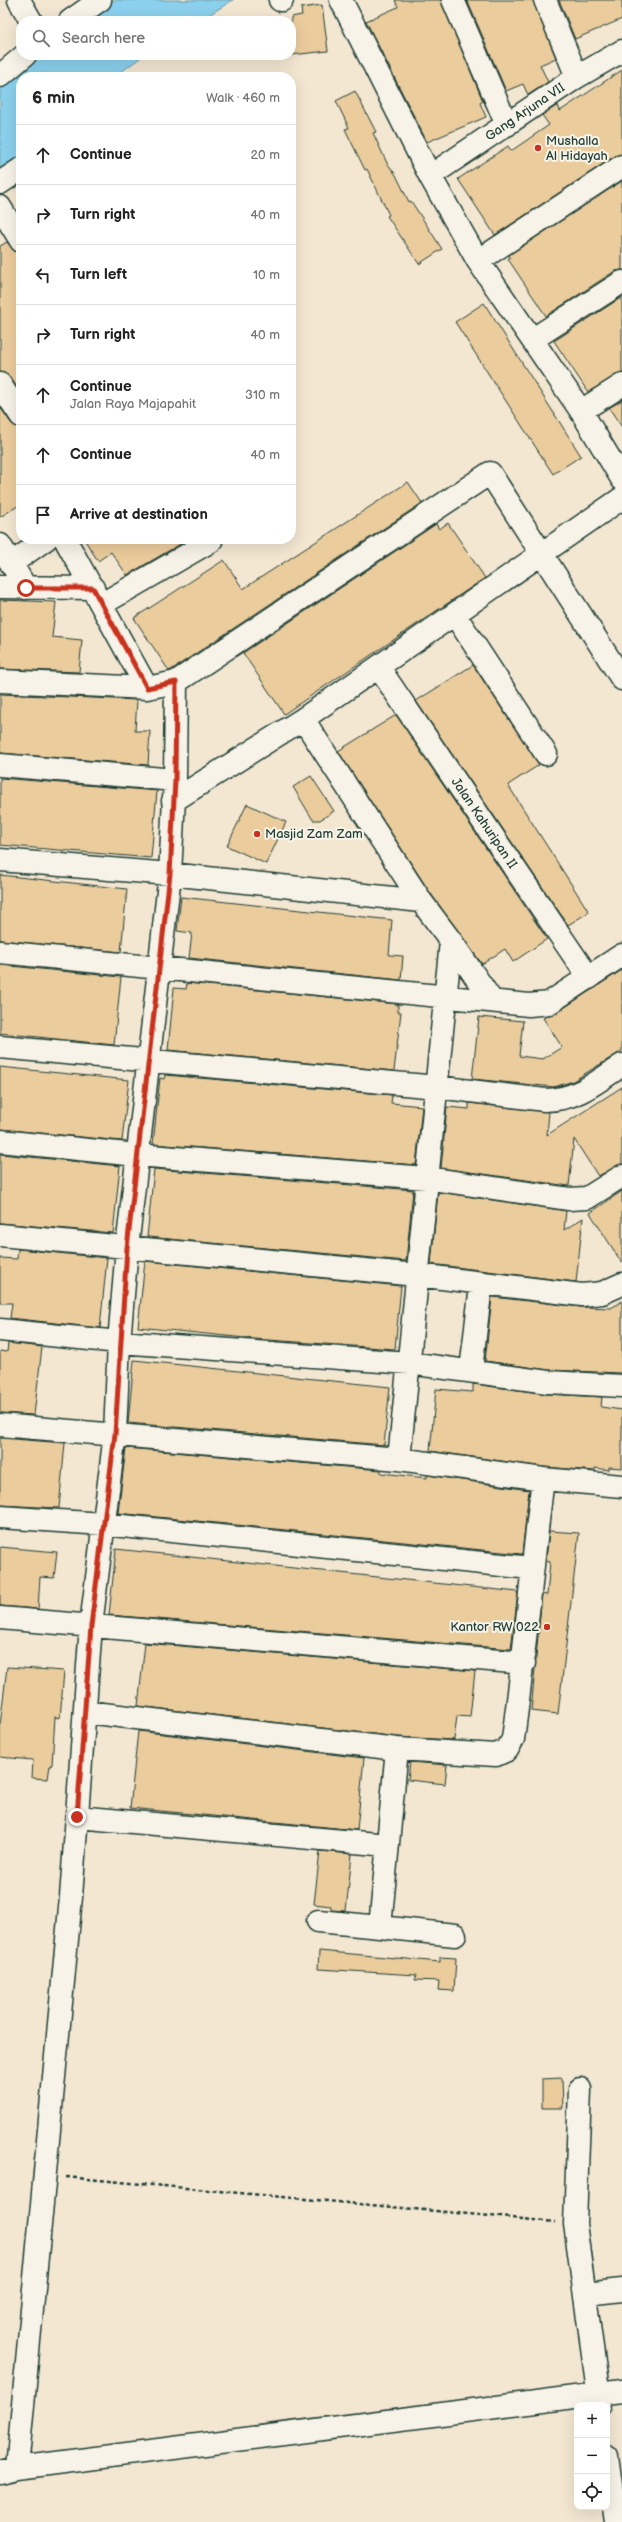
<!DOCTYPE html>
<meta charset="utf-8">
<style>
:root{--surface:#fff;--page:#f2f2f2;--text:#222;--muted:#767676;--line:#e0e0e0}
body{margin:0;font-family:"Balsamiq Sans",sans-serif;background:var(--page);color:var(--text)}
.controls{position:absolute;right:12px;bottom:12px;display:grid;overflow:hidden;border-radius:8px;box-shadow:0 4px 16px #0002}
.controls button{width:36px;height:36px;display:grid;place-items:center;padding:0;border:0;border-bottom:1px solid var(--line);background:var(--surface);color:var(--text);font:20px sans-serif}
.stop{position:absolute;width:12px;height:12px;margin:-9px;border:3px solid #c8321e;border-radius:50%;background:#fff}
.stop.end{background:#c8321e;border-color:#fff;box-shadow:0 1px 4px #0008}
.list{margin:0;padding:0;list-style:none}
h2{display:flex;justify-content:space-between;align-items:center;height:52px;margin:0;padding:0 16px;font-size:17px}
h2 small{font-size:13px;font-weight:400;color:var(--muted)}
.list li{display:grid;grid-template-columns:26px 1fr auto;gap:12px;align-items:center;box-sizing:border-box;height:60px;padding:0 16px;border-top:1px solid var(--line)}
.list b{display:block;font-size:15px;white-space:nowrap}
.list p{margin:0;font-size:13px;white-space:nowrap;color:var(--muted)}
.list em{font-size:13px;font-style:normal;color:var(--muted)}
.icon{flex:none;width:22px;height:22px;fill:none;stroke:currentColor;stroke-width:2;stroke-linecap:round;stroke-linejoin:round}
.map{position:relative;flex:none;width:622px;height:2522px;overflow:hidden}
.search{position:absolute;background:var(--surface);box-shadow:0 4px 16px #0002;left:16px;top:16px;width:280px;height:44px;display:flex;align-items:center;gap:10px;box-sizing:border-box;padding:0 14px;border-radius:16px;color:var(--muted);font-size:15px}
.panel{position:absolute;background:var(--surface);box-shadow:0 4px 16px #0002;left:16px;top:72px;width:280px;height:472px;border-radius:16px}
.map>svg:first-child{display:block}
.water{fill:#8bd0ed;stroke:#6095a3}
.building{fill:#ebcc9d;stroke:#1f3d34}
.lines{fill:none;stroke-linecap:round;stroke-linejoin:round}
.street-casing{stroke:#1f3d34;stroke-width:25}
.path{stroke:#1f3d34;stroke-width:2.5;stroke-dasharray:4 3;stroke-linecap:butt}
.street{stroke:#f7f3e8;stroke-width:22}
.route{stroke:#c8321e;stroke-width:5}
.poi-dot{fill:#c8321e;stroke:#f7f3e8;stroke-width:1.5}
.labels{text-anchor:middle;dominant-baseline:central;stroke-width:4;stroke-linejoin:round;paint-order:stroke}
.street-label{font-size:13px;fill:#1f3d34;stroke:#f7f3e8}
.poi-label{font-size:13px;fill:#1f3d34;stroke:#f7f3e8;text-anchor:start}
</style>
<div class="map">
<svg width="622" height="2522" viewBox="0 0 622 2522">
<rect width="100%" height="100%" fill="#f3e7d2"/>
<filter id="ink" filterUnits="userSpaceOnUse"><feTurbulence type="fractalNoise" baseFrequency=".025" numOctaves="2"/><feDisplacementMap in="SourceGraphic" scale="8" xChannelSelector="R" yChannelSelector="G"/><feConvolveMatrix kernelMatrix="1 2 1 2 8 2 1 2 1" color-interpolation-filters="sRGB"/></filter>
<g filter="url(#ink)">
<path class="water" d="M104,0h129l-34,21h-128z
M26,55h118l-30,22h-93v78l-21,18v-98z"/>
<path class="building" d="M395,0h46l42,101 -3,2 6,14 -59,25 -61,-121 32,-14z
M467,0h66l23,58 -16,7 8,17 -20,13 -5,-11 -17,7z
M559,0h63v19l-47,20z
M322,5l6,46 -37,4v-38l11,-2 -1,-7z
M622,70v84l-7,2 -120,79 -37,-56 50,-33 3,5 38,-26 -7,-10 16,-10 2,6z
M355,91l21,41 -3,1 14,30 9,12 13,27 2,-1 31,48 -23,15 -32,-48 2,-1 -22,-46 -2,1 -20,-41 4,-1 -13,-27z
M622,181v89l-7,1 -69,45 -38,-57 2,-1 -1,-3z
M7,242l8,10 6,1v140l-11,-16 -10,-5v-126z
M622,297v76l-34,19 -34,-51z
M484,303l97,153 -28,18 -98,-152z
M622,400v27l-13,-19z
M0,407l11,16 10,5v76l-21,13z
M408,482l14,21 -251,167 -2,1 -35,-53 90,-58 19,29z
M448,523l37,55 -201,136 -41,-61 193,-129 3,5z
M84,539h105l-62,36 -16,-23 -13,9z
M0,600l56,2 -4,35 30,3 -3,32 -79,-3z
M473,665l66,100 -31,20 81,127 -21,13 -152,-224z
M0,694l137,6 -2,31h15l-2,34 -148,-12z
M396,715l151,224 -34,23 -8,-13 -23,15 -51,-70 -93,-143z
M311,776l23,35 -14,9h-7l-20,-33z
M0,778l157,13 -6,67 -151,-13z
M247,804l39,18 -20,42 -39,-18z
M0,875l127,14 -6,63 -121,-12z
M181,897l211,23 -3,35 14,1 -2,24 -212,-22 3,-25 -15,-2z
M0,965l121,12 -7,68 -114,-12z
M622,970v81l-49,30 -19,6 -82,-8 7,-62 44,4 -4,35 24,3 19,-12 -19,-29 13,-5z
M187,983l211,21v8h3l-7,59 -226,-21 6,-62 12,1z
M0,1067l129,13 -7,61 -122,-12z
M165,1075l227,20 -1,8 31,3 -6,59 -263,-21 7,-66 4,1z
M622,1087v77l-24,12 -24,-37 -5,47 -128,-18 6,-61 22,2v-6l80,9 -2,23z
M0,1154l120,12 -7,67 -113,-10z
M154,1169l259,21 -7,71 -259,-24z
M622,1191v72l-32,-50z
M438,1192l128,19 -2,19 19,-12 -7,64 -145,-18z
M18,1249l89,9 -7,70 -90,-10 2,-15h-12v-45l17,1z
M145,1261l256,25 -6,63 -140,-10 -117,-12z
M492,1297l89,10 30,1 11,-7v72l-73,-3 -64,-9z
M8,1343l34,4 -8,68 -34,-2v-62l7,1z
M134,1360l256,27 -6,58 -256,-22z
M473,1384l74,10 55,3 -1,10 21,3v58l-13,-1v3l-14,-2v3l-51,-4 -114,-16 6,-62 37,3z
M0,1438l65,5 -6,65 -59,-3z
M126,1448l255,22v3l46,5v-3l102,15 -7,64 -404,-41z
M549,1531l30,2 -21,181 -27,-3 11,-117 5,1 3,-33 -4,-1z
M0,1547l57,5 -3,26 -14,-1 -2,32 -38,-3z
M116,1549l402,43 -7,57 -402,-34z
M145,1643l330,28 -5,46 -13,-1 -3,24 -56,-3 -260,-31z
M7,1667l57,4 -4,47 -5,-1 -3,48h-2l-2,14 -16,-1 1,-18 -33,-3v-32z
M138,1731l226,27 -7,72 -227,-22z
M410,1762l37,3 -2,19 -37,-4z
M320,1851l32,3 -6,57 -15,-1v-4l-17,-2z
M319,1951l121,11v-5l16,1 -2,33 -16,-1 1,-9 -24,-1 1,-5 -98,-6z
M562,2078l1,30h-21v-29z"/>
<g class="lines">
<g class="street-casing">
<path id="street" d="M19,0l12,21
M280,0h2
M341,0l89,176 48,85 103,150 41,68
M453,0l54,125
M545,0l32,77
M70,21l30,-21
M0,76l25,-21
M430,176l147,-99 45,-26
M0,183l21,-14
M0,207l21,34
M478,261l144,-95
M533,339l89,-57
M0,384l21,32
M581,411l41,-26
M0,545l26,43
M12,563l34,-24
M0,587l93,1
M102,604l109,-63
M455,615l91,139
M379,668l210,310
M0,681l147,7
M176,682l314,-209 132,206
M303,719l118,182 30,40 41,60
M0,765l175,15
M173,801l130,-82 319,-221
M0,860l170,14 251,27
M0,952l529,53 20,-2 73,-48
M0,1047l437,40 108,13c31,0 52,-18 77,-35
M0,1141l137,14 289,23 143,21 18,-1 35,-22
M0,1235l417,40 165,20 20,-2 20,-9
M0,1330l119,12 290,21 139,19 74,4
M471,1370l10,-85
M0,1425l399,34 144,20 79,7
M399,1459l52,-518
M0,1517l103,7 428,44
M0,1618l524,45
M86,1712l311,37 99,6 11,-5 6,-11c12,-87 19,-174 30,-260
M77,1817l311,28
M318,1921l62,6 17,-178
M380,1927l75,8
M580,2089l-5,135 25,181
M585,2294l37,-4
M607,2457l9,65
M17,2468l54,-571 20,-272 24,-191 4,-92 8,-94 43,-374 5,-94 1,-98 -29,6 -82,-149
M0,2472l17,-4 605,-77"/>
</g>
<path class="path" d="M66,2177l489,45"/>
<use href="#street" class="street"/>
</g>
</g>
<g class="lines" filter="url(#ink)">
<path class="route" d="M26,588h67l54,100 29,-6 -1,98 -5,94 -43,374 -12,186 -24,192 -14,191"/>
</g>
<g class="poi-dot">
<circle cx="538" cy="148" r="4"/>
<circle cx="257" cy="834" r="4"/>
<circle cx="547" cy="1627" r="4"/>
</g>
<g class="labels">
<g class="street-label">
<text transform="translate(525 112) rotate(-34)">Gang Arjuna VII</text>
<text transform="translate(484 823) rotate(56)">Jalan Kahuripan II</text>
</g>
<g class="poi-label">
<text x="546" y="141">Mushalla<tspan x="546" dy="15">Al Hidayah</tspan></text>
<text x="265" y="834">Masjid Zam Zam</text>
<text x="539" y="1627" text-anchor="end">Kantor RW 022</text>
</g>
</g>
</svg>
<div class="controls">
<button>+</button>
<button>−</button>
<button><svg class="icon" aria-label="locate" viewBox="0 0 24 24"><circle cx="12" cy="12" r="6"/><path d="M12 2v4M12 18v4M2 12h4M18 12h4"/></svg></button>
</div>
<div class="stop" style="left:26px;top:588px"></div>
<div class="stop end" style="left:77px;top:1817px"></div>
<div class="search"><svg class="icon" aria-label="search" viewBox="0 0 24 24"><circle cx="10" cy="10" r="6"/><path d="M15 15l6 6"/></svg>Search here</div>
<section class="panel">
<h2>6 min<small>Walk · 460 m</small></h2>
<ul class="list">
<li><svg class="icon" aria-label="ahead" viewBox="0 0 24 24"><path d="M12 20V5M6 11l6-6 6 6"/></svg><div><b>Continue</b></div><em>20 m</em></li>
<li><svg class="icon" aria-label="right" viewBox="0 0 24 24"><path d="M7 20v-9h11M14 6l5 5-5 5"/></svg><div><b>Turn right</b></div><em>40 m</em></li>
<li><svg class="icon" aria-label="left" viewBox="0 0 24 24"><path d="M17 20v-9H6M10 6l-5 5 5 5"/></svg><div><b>Turn left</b></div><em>10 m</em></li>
<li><svg class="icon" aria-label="right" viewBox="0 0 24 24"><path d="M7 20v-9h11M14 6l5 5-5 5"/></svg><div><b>Turn right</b></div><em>40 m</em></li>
<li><svg class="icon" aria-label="ahead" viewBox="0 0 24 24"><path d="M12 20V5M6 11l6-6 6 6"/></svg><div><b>Continue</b><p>Jalan Raya Majapahit</p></div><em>310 m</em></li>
<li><svg class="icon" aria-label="ahead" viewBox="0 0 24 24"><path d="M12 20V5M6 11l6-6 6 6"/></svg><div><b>Continue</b></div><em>40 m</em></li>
<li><svg class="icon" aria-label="arrive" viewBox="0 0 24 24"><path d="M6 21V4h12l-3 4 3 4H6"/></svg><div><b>Arrive at destination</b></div></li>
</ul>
</section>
</div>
